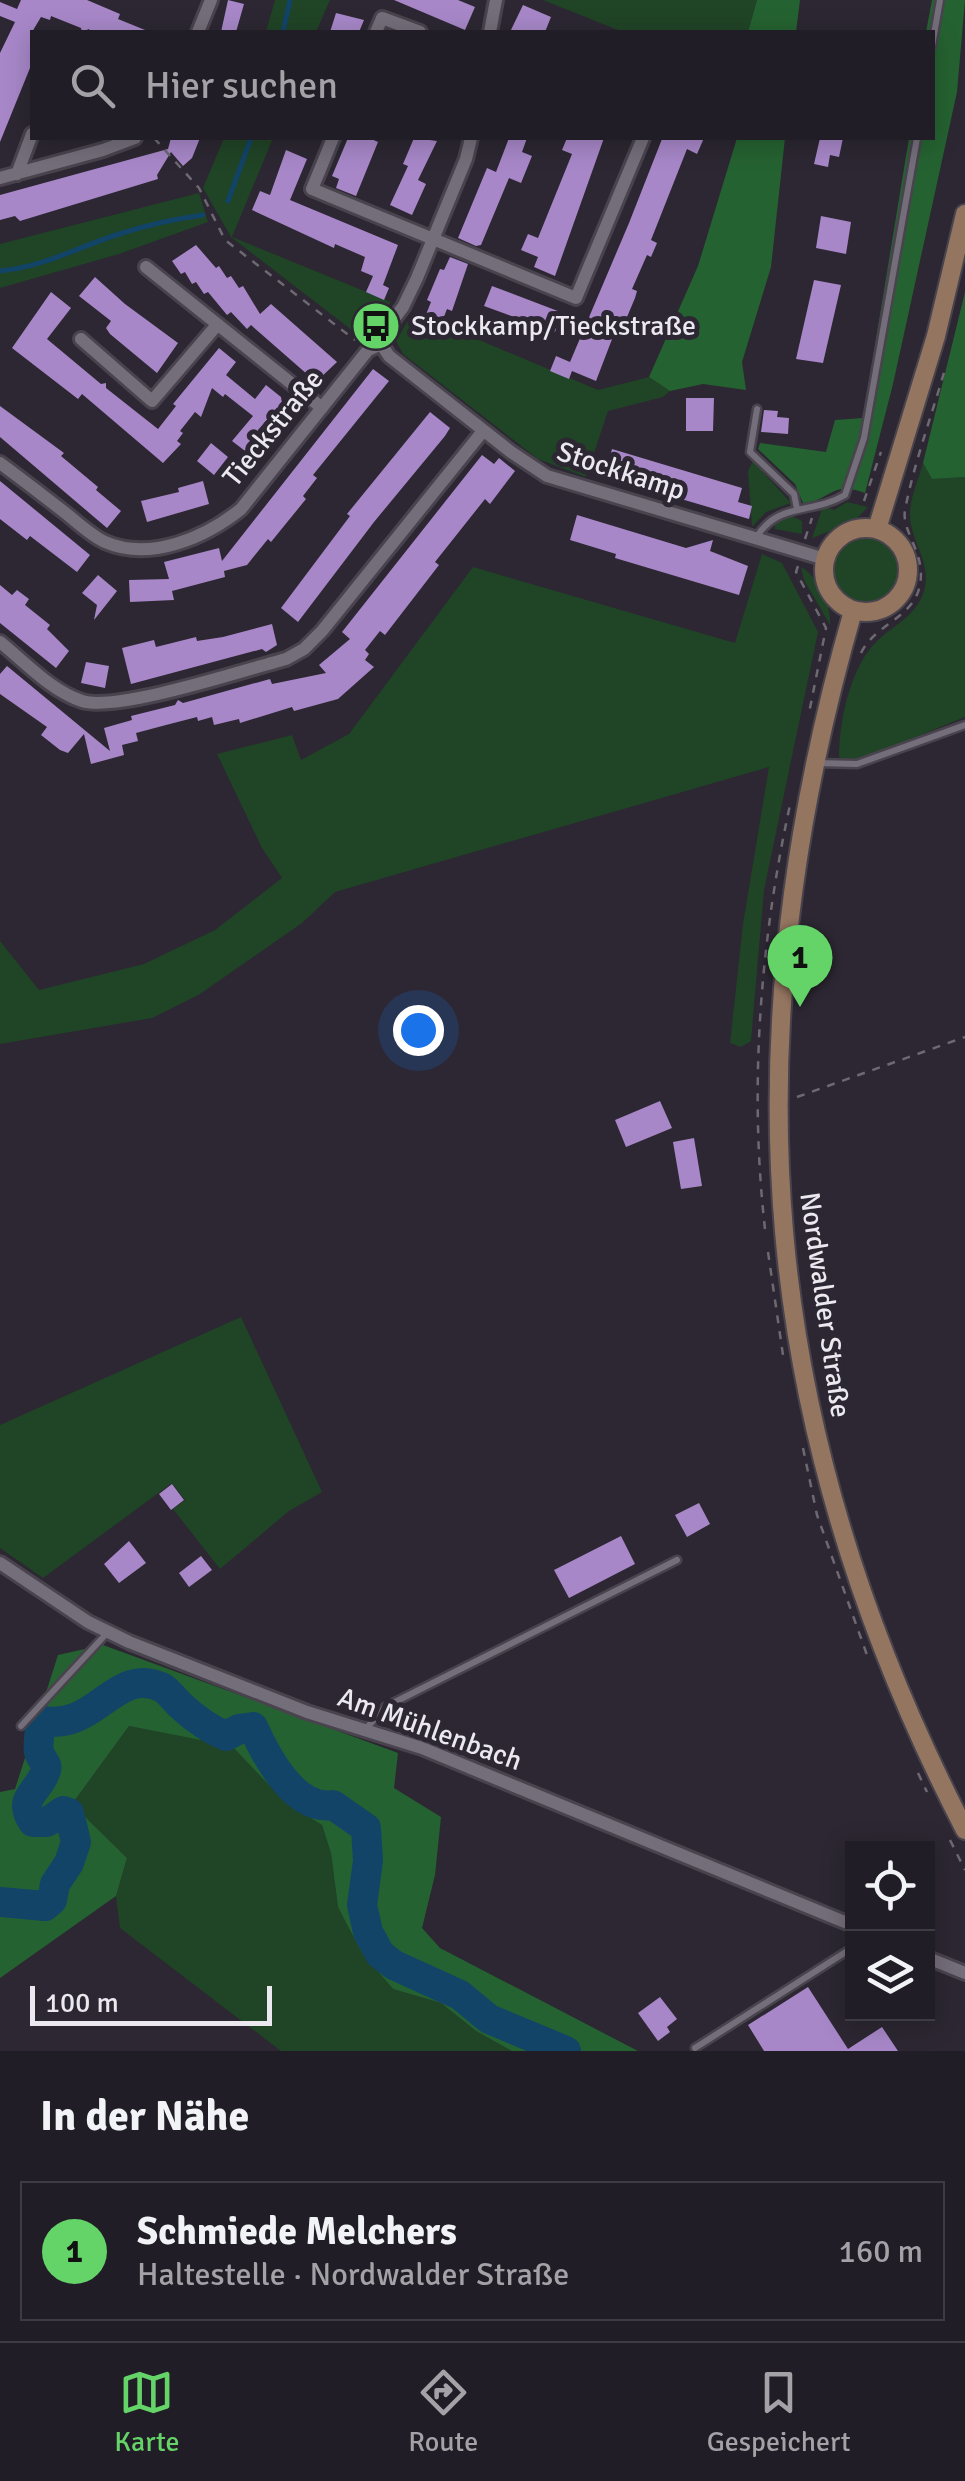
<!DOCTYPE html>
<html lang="de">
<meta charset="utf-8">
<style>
:root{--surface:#211d26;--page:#29262e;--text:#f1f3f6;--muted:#a2a2a7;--line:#3e3b43;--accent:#64d468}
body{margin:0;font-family:Signika,sans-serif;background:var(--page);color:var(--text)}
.controls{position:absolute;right:30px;bottom:30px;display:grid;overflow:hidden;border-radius:0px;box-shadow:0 5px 25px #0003}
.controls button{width:90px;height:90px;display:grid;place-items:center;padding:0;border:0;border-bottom:2px solid var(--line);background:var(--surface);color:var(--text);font:50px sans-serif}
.scale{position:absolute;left:30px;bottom:25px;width:242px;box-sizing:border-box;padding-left:10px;border:5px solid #ebe8f0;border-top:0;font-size:28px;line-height:35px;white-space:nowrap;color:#ebe8f0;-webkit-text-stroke:8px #2c2732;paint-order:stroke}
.you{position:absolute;left:418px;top:1030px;width:35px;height:35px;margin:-25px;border:8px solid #fff;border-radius:50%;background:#1a73e8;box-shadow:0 0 0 15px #1a73e833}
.badge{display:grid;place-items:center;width:65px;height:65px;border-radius:50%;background:var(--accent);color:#111;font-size:32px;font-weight:700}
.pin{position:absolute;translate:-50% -82px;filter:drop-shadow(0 2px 5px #0008)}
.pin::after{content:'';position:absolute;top:52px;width:35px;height:30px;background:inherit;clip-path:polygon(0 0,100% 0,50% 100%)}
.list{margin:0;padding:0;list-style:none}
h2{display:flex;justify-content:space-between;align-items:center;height:130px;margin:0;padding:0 40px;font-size:42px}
h2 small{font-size:32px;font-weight:400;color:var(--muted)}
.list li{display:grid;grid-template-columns:65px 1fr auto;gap:30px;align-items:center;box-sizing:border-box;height:140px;margin:0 20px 20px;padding:0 20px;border:2px solid var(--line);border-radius:0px}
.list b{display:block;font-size:38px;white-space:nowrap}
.list p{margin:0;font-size:32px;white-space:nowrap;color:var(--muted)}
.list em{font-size:32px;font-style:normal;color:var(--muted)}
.icon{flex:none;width:55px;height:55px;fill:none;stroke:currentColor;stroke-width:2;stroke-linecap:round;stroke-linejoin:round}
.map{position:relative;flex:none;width:965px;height:2051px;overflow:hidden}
.search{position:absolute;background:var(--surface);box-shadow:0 5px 25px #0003;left:30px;right:30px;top:30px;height:110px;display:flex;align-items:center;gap:25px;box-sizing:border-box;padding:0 35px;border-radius:0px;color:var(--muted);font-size:38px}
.sheet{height:290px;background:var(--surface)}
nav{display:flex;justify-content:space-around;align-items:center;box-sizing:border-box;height:140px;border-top:2px solid var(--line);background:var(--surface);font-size:28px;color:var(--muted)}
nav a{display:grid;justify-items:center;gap:5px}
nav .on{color:var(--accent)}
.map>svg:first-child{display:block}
.green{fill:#204426}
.forest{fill:#256231}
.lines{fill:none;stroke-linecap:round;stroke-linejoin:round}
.stream{stroke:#124468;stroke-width:5}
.river{stroke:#124468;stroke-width:30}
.building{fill:#a787c8}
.lane-casing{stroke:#48434d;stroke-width:11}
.street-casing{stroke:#48434d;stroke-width:18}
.secondary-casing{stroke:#48434d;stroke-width:22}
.path{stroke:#6d6972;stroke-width:2.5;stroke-dasharray:8 8;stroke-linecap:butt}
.lane{stroke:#746e7b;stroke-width:6}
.street{stroke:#746e7b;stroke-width:12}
.secondary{stroke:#947560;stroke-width:18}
.labels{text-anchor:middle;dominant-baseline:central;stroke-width:10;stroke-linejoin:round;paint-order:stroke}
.poi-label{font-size:28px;fill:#ebe8f0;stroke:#2c2732;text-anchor:start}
.street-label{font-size:28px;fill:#ebe8f0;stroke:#2c2732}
</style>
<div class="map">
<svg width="965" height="2051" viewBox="0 0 965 2051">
<rect width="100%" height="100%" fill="#2c2732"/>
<path class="green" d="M275,0h55l-14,32h-50z
M543,0h214l-9,32h-125z
M224,138h49l-41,99 159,65 -29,36 -131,-101 -28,-49z
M199,193l9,29 -89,32 -119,34v-44z
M413,312l185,78 51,-13 21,14 -7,6 -55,14 -22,66 -48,-18 -135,-105 -7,-13z
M753,461l38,42 -25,9 -14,15 -4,-56z
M923,463l9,16 33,-2v240l-101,41 -15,3 -10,-4c0,-35 11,-90 38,-116 16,-15 40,-26 47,-50 8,-29 -13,-48 -14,-75 -1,-16 9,-38 13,-53z
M847,502l21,5 -15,15 -41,16 11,-32 11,4z
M790,515l12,6v13l-27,-5v-6z
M834 570a32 32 0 1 1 64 0a32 32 0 1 1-64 0Z
M762,554l20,9 36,69 -54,258 -13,151 -10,6 -11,-4 13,-119 26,-157 -434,125 -33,31 -102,71 -48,24 -152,26v-103l39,49 105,-26 71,-34 67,-52 -20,-30 -45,-94 75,-19 9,25 48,-26 124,-167 262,76z
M801,567c17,9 31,40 29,58l-26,-45z
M241,1317l81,175 -33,19 -69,58 -47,-60 12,-9 -13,-17 -129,95 -43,-30v-123z
M129,1726l103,19 54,58 36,22 9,28 7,54 55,82 48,14 35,28 36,20h-231l-161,-123 -4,-32 11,-38 -55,-54z"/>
<path class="forest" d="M757,0h43l-4,32h-48z
M932,0h33l-8,92 -64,292 -28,109c-35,-13 -32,7 -62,10l-8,-19 -37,-35 2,-6 66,9 9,-32 28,-2 46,-280h23v-106h-6z
M737,138h48l-14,129 -29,95 4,28 -43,-6 -33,7 -21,-14 49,-111z
M965,292v185l-33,2 -9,-16z
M103,1645l295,108 -4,35 47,29 -6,58 -13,53 18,20 198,103h-126l-36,-20 -35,-28 -48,-14 -32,-38 -23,-44 -7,-54 -9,-28 -36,-22 -54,-57 -103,-20 -57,78 55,54 -11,38 -116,82v-186l15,-3 43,-134z"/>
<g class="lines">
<path class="stream" d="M283,32l7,-32
M228,201l23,-63
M0,271c46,-5 76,-23 119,-37 28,-9 55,-15 84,-19"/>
<path class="river" d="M0,1902l45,4 7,-6 3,-16 14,-21 7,-21 -7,-29 -6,-2 -16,11h-14c-16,-23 4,-29 12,-49 5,-10 -4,-12 -6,-21 -2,-8 2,-23 1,-32 55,14 75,-56 123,-32 6,4 12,12 17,17 13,12 29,24 46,31l13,-7 14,-2c14,31 42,84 80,78l33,23 2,33 -6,44 6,27 12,22 14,11 66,30 29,24 77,32"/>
</g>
<path class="building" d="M21,0h66l33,14 -2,5 32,13h-59l-2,-3 -7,3 -1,-4 -30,-12 -1,4 -9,-3 -9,15v31l-32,79v-89l15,-31 -15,-6v-14l17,7z
M228,0l16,4 -8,28h-15z
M394,0h64l17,7 -10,23z
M523,5l28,12 -6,15h-35z
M336,13l28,7 -5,12h-29z
M171,138h29l-8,20 -9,8 -12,-14 -14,23 1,4 -138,42 -5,-5 -15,4v-25l168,-46z
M348,138h21l9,4 -22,54 -20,-8 3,-9 -7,-3z
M414,138l23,3 -19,39 8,4 -14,31 -22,-10 18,-39 -5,-2z
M509,138h18l-5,14 10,4 -11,27 -12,-5 -28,67 -5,1 -18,-8 29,-70 9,4z
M567,138h37l-49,138 -21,-9 4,-10 -17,-7 7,-16 10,4 34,-84 -10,-4z
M659,138h45l-7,16 -10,-5 -36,91 6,3 -6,14 -4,-2 -15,34 5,2 -2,7 -16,38 -5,-2 -18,47 -24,-10 -3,8 -19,-8 6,-15 14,6 59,-139 33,-84z
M820,138h23l-4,19 -9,-2 -2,12 -14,-3z
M286,150l21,9 -17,41 108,45 -15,40 6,3 -5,12 -18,-8 7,-16 -12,-5 4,-14 -30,-13 -1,4 -82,-38 8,-19 10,4z
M821,216l30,6 -5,32 -30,-6z
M196,245l20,23 3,-2 8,12 4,-2 8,12 4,-2 17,28 11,-10 66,58 -21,20 -65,-57 -4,4 -16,-17 -4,3 -19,-23 -4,2 -8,-12 -4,2 -7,-12 -4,2 -9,-13z
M450,257l18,7 -16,47 -5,-2 -6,15 -16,-7 6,-15 -4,-2 13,-31 4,1z
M95,277l30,27 53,39 -21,30 -47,-39 -4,-6 5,-7 -32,-25z
M814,280l27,5 -18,78 -27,-4z
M492,286l71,27 -8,19 -71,-26z
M51,292l20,16 -24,31 54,45 5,-1v5l52,41 18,-23 -3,-2 46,-56 17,14 -10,13 29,24 11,-14 15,12 1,6 -24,27 6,5 -15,19 -17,-13 21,-25 -28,-22 -2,3 -11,-9 -11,29 -6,-5 -15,19 3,2 -6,8 4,3 -18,19 -81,-69 -4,5 -66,-51z
M373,369l16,12 -76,94 4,3 -14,18 3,3 -35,43 -3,-3 -21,26 -23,6 1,6 -53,14 2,9 -44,2 -1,-22 40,-1 -5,-17 55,-14 3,13z
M686,398h28l-1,33h-27z
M0,406l64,47 -3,3 37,31 -2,3 25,21 -14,17 -107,-91z
M764,410l14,1 -1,6 12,1 -1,16 -27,-2z
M430,412l20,16 -5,8 -71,86 -76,100 -17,-14 69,-92 -3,-2z
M211,443l17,14 -14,18 -17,-14z
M612,449l130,39 -4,14 14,4 -3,13 -95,-28 -1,3 -10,-3 -31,-13 -7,-4z
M482,455l12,9 5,-6 16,13 -25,33 -5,-5 -50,63 4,3 -54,70 -5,-4 -15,19 4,4 -4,6 9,7 -36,32 -44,12 -2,-4 -52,16 -1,-4 -25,6 -2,-8 -14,4 -1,-4 -31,8 -30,8 2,8 -16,4 2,10 -33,9 -7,-30 -16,19 -8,-3 -19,-15 6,-8 -47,-33v-20l7,-8 103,85 -6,-23 28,-8 -1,-4 44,-11 3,-5 5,3 87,-24 2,5 54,-11 -7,-8 31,-26 -8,-7z
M0,481l90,74 -13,17 -47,-36 -3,4 -27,-21z
M203,481l6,23 -62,18 -6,-21 38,-9 -1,-4z
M577,515l109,33 27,-8 -3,11 38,15 -9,29 -124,-37 1,-4 -46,-14z
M98,575l19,16 -23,29 3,-15 -15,-12z
M0,585l12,10 5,-5 12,9 -4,6 25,20 -3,4 22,22 -13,17 -56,-45z
M272,624l5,21 -11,7 -4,-3 -131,35 -9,-36 32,-8 2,7 40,-10 1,4 26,-4z
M86,662l23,4 -4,22 -24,-5z
M660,1101l12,27 -46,19 -11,-27z
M694,1138l8,48 -21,3 -8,-47z
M172,1484l12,16 -13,10 -12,-16z
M699,1503l11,21 -23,13 -12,-22z
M621,1536l14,28 -66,34 -15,-28z
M129,1541l17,22 -27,20 -15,-19z
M201,1556l11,14 -23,17 -10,-14z
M808,1987l40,62 34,-22 16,24h-134l-16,-26z
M660,1997l17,22 -10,8 3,5 -12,9 -20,-28z"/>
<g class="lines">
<g class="lane-casing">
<path id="lane" d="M932,46l8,-46
M757,409l-7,43 44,42 3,15
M756,538c22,-37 56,-23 89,-43l19,-57 53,-300
M817,763l40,1 108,-39
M21,1726l86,-93
M364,1731l21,-24 292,-147
M695,2048l157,-100"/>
</g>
<g class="street-casing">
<path id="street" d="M198,32l13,-32
M376,32l6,-14 38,14
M490,32l6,-32
M333,138l-21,51 264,109 67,-160
M17,174l15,-40
M0,178l103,-28 32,-12
M146,267l176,141
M81,339l71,62 65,-76
M381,344l8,12 122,96 36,24 278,83
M381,344l2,-11 20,-26 14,-29 49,-119 5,-21
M0,463c23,17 45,34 68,52 11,9 24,21 37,27 46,20 101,-5 136,-33l127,-159 13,-6
M0,642c25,20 51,49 82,59 36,11 162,-31 204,-42l18,-10 18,-18 161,-200
M0,1563l88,59 41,20 178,70 115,36 430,177
M928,1958l37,15"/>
</g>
<g class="secondary-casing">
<path id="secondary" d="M824 570a42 42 0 1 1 84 0a42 42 0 1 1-84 0Z
M877,529l59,-193 29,-122
M853,611c-125,434 -96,817 112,1219"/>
</g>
<path class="path" d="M154,138l45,50 26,52 130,100
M864,501l17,-49
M805,539l7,-21
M798,566l-2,6 30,56 -17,85
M861,653c13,-27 47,-34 57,-61 12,-36 -17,-58 -13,-82 9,-47 27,-95 40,-141
M797,1097l168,-60
M765,1229c-16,-140 -5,-287 25,-424
M768,1252l16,110
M803,1448l14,67 50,140
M918,1773l9,19
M950,1840l15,30"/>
<use href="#lane" class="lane"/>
<use href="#street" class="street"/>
<use href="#secondary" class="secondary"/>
</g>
<defs>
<g id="bus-disc" transform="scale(2.5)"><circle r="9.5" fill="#64d468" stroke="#2c2732"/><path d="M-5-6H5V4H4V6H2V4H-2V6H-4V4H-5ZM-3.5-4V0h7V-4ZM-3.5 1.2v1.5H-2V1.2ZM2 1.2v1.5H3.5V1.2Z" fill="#111"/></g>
</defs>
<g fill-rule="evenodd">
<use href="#bus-disc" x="376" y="326"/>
</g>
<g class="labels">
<g class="poi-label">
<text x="411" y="326">Stockkamp/Tieckstraße</text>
</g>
<g class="street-label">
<text transform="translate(273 428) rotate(-51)">Tieckstraße</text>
<text transform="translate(621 471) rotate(18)">Stockkamp</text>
<text transform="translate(825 1305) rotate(82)">Nordwalder Straße</text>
<text transform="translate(430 1729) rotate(20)">Am Mühlenbach</text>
</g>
</g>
</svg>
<div class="controls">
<button><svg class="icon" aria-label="locate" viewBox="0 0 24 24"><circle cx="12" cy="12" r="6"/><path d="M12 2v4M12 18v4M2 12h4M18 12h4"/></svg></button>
<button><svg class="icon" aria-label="layers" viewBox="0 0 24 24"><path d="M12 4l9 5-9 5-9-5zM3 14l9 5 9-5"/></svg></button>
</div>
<div class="scale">100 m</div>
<div class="you"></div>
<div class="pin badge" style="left:800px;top:1007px">1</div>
<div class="search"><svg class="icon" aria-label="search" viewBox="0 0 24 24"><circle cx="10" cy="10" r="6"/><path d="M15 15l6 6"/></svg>Hier suchen</div>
</div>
<section class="sheet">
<h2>In der Nähe<small></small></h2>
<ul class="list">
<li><span class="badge">1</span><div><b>Schmiede Melchers</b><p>Haltestelle · Nordwalder Straße</p></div><em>160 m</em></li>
</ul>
</section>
<nav>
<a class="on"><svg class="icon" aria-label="map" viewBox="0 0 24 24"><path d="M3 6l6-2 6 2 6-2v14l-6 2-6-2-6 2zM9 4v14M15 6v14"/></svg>Karte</a>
<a><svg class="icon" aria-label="directions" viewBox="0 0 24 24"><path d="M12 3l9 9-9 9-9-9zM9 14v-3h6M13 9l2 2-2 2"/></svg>Route</a>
<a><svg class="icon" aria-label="saved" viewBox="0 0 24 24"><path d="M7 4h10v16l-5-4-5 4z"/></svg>Gespeichert</a>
</nav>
